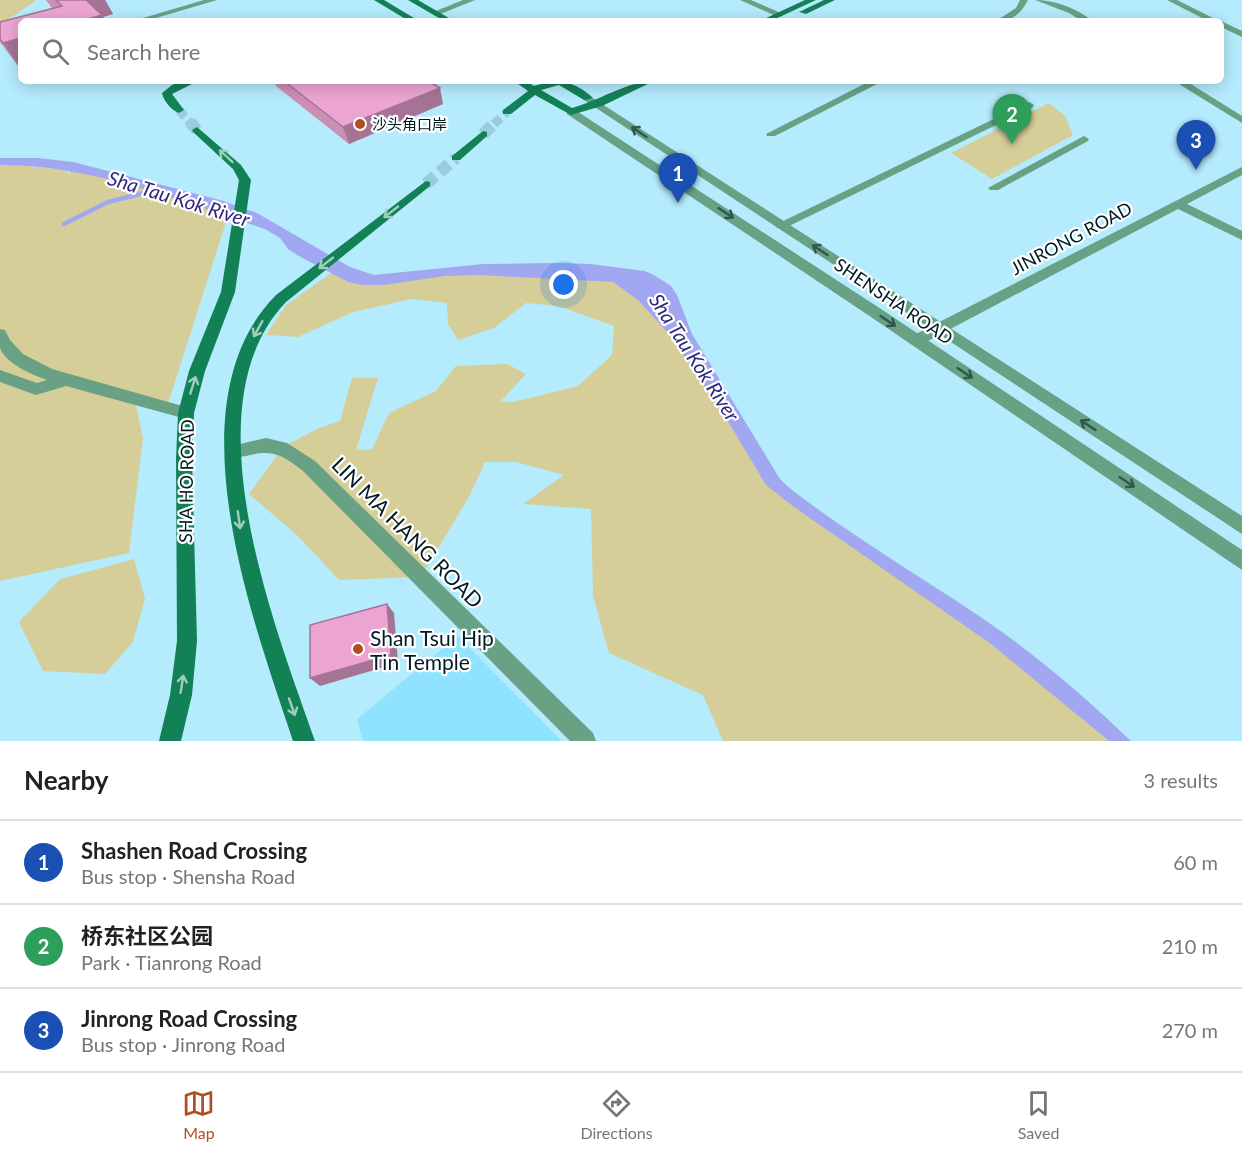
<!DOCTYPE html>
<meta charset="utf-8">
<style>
:root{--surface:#fff;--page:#f6f6f6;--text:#222;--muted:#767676;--line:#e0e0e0;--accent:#b34d24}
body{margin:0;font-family:Lato,"Noto Sans SC",sans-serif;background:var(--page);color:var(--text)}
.you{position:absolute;left:564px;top:285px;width:21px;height:21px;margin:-15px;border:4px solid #fff;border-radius:50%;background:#1a73e8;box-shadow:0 0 0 9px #1a73e833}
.badge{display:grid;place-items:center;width:39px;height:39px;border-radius:50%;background:var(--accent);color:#fff;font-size:20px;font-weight:700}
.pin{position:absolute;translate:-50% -50px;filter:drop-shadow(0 2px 3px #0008)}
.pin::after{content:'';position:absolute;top:32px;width:21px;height:18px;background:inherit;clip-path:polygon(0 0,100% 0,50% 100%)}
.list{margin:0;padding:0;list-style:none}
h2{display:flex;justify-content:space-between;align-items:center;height:78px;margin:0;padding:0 24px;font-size:26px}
h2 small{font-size:20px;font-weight:400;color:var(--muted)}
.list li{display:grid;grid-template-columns:39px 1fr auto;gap:18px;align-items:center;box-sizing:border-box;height:84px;padding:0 24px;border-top:2px solid var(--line)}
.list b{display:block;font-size:22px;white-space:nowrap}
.list p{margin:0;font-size:20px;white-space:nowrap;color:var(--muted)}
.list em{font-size:20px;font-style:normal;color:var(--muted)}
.icon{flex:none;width:33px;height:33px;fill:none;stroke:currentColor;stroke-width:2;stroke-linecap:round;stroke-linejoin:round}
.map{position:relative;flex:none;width:1242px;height:741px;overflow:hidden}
.search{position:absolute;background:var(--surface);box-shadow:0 3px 15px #0003;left:18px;right:18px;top:18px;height:66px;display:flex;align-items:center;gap:15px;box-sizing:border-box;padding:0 21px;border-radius:9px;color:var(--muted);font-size:22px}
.sheet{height:330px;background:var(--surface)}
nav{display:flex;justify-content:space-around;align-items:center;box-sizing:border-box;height:84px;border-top:2px solid var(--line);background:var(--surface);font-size:16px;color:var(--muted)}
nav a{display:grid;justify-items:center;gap:3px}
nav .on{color:var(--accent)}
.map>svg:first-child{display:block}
.built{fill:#8fe3fe}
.green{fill:#d6ce98}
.water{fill:#a2a7f2}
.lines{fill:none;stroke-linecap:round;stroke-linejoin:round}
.stream{stroke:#a2a7f2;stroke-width:4.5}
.secondary-tunnel-far1{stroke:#99ccdc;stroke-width:9;stroke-dasharray:9 4.5;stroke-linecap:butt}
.secondary-tunnel{stroke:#99ccdc;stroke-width:12;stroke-dasharray:12 6;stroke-linecap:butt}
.minor{fill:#68a183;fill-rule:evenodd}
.tertiary{fill:#68a183;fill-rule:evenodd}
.secondary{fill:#138156;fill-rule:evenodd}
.wall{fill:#cb8eb5}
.shaded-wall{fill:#a57494}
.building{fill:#eca5d3;stroke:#a57494;stroke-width:1.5}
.oneway{stroke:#2f574f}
.oneway2{stroke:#a1cdbb}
.poi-dot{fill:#b34d24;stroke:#fff;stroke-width:2}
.labels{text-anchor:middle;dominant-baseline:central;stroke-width:4.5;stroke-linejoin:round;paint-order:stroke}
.far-poi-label{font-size:15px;fill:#001b24;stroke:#fff;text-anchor:start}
.street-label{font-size:18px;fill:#001b24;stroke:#fff}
.water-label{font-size:20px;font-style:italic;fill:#2f277c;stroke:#fff}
.near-street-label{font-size:21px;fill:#001b24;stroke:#fff}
.near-poi-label{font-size:21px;fill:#001b24;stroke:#fff;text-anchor:start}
</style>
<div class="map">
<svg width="1242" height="741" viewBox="0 0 1242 741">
<rect width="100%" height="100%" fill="#b4ebfd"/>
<path class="built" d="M458,636l104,105h-199l-6,-22z"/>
<path class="green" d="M0,0h35v1l-35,24z
M1049,103l16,13 8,19 -81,44 -41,-26z
M0,163l65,7 5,5v-4l6,-4 149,41 1,14 -59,185 -32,-6 8,37 -14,115 -129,28z
M547,263l44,1 58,9 46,80 87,134 207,146 120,108h-386l-20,-46 -94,-42 -16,-57 -2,-87 -68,-5 41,-29 -48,-13h-31l-15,33 -49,82 -82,3 -42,-45 -48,-41 34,-47 36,-19 21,-7 12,-43h26l-22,72 16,-1 17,-36 47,-22 20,-25 51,-2 19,10 -25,27 12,1 65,-16 34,-31 2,-29 -56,-20 -32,-3 -32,25 -36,12 -10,-16 -1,-21 -35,-4 -59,13 -55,25 -32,-2 20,-30 45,-32 44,2 104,-10z
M134,559l11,40 -12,43 -28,32 -62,-3 -24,-49 41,-43z"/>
<path class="water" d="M0,158h38l35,4 147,38 37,13 93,54 24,8 109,-11 73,-1 34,1 55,7 9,4 17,11 6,9 15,39 88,145 7,7c66,52 139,93 208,141 48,34 93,73 136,114h-22l-118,-97 -197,-137 -28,-22 -43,-72 -53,-78 -32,-35 -25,-18 -135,-7 -33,1 -61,9h-22l-14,-3 -51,-27 -9,-6 -8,-11 -15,-9c-83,-28 -178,-65 -265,-64z"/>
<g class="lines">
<path class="stream" d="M64,224l44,-22 48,-12"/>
<path class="secondary-tunnel-far1" d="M179,110l12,14
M494,124l13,-12"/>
<path class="secondary-tunnel" d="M190,122l7,8
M483,134l13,-12
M426,184l30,-26"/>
<path class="minor" d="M204,0h13l-71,21h-13z
M463,0h12l-37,15 -7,-2z
M740,0h11l32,14 -7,2z
M1020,0h8c-7,14 -16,21 -32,21l20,-13z
M1035,0c20,0 42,8 57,21h-10l-13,-8z
M1167,0h10l42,21h-11z
M1221,21l21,10v6l-21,-10z
M870,81h13l-108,55h-8l-1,-2z
M1174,81h12l56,35v7z
M1029,102l5,3 -1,2 -248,121h-8l-2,-3z
M1084,136l5,3 -1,2 -90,49h-8l-2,-2z
M1242,167v8l-55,29 55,27v9l-64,-31 -256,135h-10l-2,-4 2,-4z
M0,329l5,1 5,10 13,14 29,15 134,38 6,1 2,5 -2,5 -6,1 -120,-33 -30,9 -36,-13v-12l37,13 10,-3c-14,-5 -41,-16 -47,-32 0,-5 0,-14 0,-19z
M266,438l21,5 28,18 278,272 3,8h-26l-267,-270c-21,-16 -30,-22 -57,-15 -7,1 -12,3 -19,1l-2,-5 2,-5z"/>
<path class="tertiary" d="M588,95l654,421v18l-658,-434v-4z
M567,110h8l306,199 361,241v20l-371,-253 -304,-203z"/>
<path class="secondary" d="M374,0h10l35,21h-10z
M408,0h10l36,21h-10z
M805,0h11l-45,21h-11z
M824,0h11l-29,14 -7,-2z
M183,81h15l-26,13 12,16 -5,3c-7,-2 -16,-13 -17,-20l10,-8z
M514,81h12l8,5c24,-7 40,-6 59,12l-9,2 -25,-15 -18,5 31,18c26,-7 56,-27 82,-27l-52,25 -31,9 -36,-20 -24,19h-8v-4l25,-19z
M197,127l44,38 10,15 -16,112 -30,79 -11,42 -2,46 5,182 -5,54 -11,46h-22l11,-46 7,-54 -1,-182 2,-46 11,-42 32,-79 18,-112 -6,-11 -40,-37 -1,-2z
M483,131l4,1v4l-27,24h-8v-4z
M426,181l4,1v4l-144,116c-99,103 -11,325 29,439h-22c-40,-121 -123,-339 -17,-446z"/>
</g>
<path class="wall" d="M46,0h59l8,14 -10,3 3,4h-85v49l-21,-28v-20l52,-14z
M274,81h154l15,23 -94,40 -73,-58z"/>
<path class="shaded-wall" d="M80,0h25l8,14 -10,3 3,4h-25z
M21,38v31l-18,-26z
M440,88l3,16 -94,40 -6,-17z
M387,604l7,9 4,50 -78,23 -10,-8z"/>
<path class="building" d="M56,0h30l16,15 -21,6h-60v17l-18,5 -3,-4v-17l62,-16z
M284,81h144l12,7 -97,39z
M387,604l4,51 -81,23v-53z"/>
<defs><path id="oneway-shaft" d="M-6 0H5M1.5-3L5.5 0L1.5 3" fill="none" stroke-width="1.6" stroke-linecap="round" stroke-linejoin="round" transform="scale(1.5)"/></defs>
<g class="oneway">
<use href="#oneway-shaft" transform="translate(639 132) rotate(-146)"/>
<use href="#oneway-shaft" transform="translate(726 213) rotate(34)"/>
<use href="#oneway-shaft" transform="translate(820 250) rotate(-147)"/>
<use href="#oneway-shaft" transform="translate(888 321) rotate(34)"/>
<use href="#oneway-shaft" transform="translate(965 373) rotate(34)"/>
<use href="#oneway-shaft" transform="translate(1088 425) rotate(-147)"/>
<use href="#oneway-shaft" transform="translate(1127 482) rotate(34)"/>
</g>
<g class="oneway2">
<use href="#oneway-shaft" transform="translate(226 156) rotate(-137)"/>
<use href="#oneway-shaft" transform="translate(391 212) rotate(142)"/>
<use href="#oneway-shaft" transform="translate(326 263) rotate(142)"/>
<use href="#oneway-shaft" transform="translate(258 329) rotate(119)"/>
<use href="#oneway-shaft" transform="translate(193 385) rotate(-73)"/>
<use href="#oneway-shaft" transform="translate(239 520) rotate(82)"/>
<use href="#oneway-shaft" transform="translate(182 684) rotate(-81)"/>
<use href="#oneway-shaft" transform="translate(292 707) rotate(71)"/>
</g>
<g class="poi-dot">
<circle cx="360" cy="124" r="6"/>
<circle cx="358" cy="649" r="6"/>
</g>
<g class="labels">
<g class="far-poi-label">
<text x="372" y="124">沙头角口岸</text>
</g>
<g class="street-label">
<text transform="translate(1071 238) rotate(-28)">JINRONG ROAD</text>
<text transform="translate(894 301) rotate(34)">SHENSHA ROAD</text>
<text transform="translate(186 481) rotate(-89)">SHA HO ROAD</text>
</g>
<g class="water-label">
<text transform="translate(179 198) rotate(17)">Sha Tau Kok River</text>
<text transform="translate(695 357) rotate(57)">Sha Tau Kok River</text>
</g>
<g class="near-street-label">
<text transform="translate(408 532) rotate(45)">LIN MA HANG ROAD</text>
</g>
<g class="near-poi-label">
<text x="370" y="637">Shan Tsui Hip<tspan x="370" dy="24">Tin Temple</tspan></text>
</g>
</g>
</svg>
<div class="you"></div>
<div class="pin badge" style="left:678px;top:203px;background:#1a4fb4">1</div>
<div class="pin badge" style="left:1012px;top:144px;background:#2e9e5b">2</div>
<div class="pin badge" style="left:1196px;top:170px;background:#1a4fb4">3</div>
<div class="search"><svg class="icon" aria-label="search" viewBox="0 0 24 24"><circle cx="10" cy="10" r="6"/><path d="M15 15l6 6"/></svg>Search here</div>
</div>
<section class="sheet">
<h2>Nearby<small>3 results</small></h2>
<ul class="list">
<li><span class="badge" style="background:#1a4fb4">1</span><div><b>Shashen Road Crossing</b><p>Bus stop · Shensha Road</p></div><em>60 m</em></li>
<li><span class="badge" style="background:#2e9e5b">2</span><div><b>桥东社区公园</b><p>Park · Tianrong Road</p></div><em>210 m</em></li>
<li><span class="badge" style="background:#1a4fb4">3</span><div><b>Jinrong Road Crossing</b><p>Bus stop · Jinrong Road</p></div><em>270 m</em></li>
</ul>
</section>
<nav>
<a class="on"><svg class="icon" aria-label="map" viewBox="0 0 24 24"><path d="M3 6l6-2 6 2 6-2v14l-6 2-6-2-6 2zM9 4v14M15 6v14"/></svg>Map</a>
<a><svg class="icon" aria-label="directions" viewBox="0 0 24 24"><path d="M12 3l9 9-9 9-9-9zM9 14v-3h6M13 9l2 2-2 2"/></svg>Directions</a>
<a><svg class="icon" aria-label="saved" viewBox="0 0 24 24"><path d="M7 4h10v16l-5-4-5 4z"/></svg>Saved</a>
</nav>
